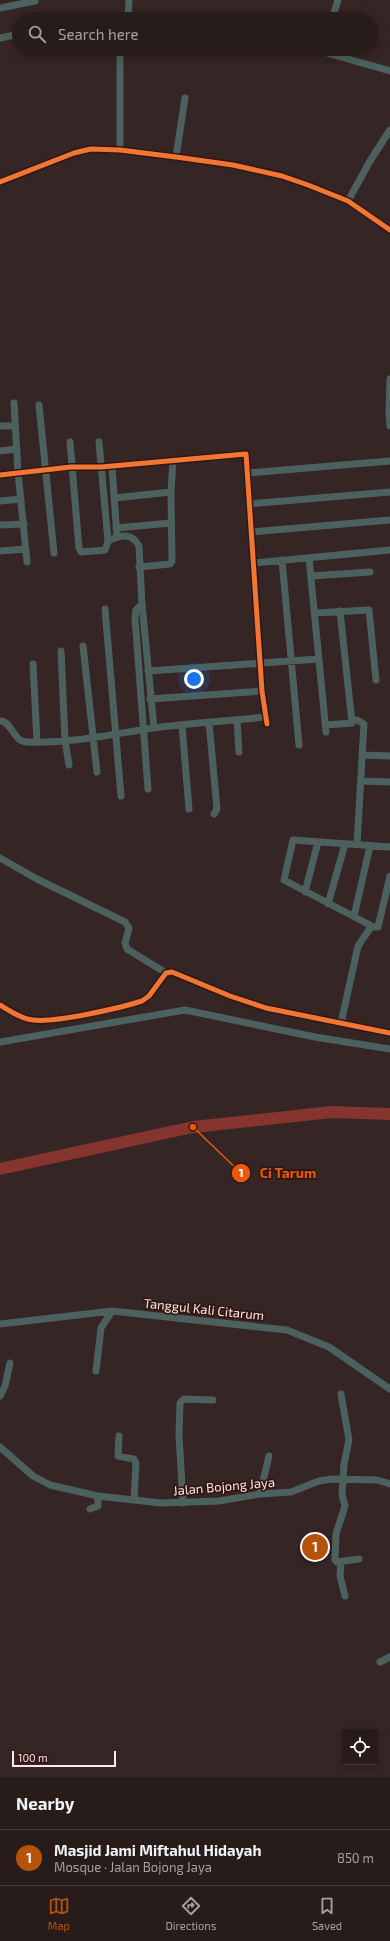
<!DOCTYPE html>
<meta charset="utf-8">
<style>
:root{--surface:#281c1b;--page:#342928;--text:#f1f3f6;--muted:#a5a1a3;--line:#443a3a;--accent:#b45309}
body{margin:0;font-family:"Exo 2",sans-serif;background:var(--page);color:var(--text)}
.controls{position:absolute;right:12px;bottom:12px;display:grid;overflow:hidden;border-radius:4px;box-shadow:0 2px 10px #0003}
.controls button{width:36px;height:36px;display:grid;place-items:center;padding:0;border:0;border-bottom:1px solid var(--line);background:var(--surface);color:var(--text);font:20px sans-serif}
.scale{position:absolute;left:12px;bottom:10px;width:104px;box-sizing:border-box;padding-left:4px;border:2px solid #fde8e5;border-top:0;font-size:11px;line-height:14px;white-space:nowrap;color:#fde8e5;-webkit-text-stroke:3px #321613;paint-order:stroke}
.you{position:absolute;left:194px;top:679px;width:14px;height:14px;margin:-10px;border:3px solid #fff;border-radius:50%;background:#1a73e8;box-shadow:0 0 0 6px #1a73e833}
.badge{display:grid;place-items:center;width:26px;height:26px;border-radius:50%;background:var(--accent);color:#fff;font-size:13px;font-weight:700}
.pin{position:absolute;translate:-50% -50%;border:2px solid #fff;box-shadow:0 1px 4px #0006}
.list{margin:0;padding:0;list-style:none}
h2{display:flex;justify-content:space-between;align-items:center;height:52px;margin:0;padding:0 16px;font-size:17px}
h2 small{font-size:13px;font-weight:400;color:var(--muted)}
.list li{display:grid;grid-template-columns:26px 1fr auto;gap:12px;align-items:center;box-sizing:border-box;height:56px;padding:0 16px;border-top:1px solid var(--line)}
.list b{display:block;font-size:15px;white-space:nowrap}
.list p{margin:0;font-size:13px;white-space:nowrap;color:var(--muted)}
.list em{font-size:13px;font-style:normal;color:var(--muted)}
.icon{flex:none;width:22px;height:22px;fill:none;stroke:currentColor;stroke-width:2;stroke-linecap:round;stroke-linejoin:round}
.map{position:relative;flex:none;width:390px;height:1777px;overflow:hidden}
.search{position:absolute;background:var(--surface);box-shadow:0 2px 10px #0003;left:12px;right:12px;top:12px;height:44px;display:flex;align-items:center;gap:10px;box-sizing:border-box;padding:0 14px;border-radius:22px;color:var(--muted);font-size:15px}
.sheet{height:108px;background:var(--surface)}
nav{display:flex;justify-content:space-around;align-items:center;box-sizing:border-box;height:56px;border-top:1px solid var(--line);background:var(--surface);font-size:11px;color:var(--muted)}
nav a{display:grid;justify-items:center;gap:2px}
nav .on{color:var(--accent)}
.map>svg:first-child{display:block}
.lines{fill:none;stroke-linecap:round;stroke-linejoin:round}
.river{stroke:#86342e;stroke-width:12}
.minor{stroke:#4c615e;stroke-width:7}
.cycleway-casing{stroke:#321613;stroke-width:8}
.cycleway{stroke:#f07635;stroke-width:5}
.labels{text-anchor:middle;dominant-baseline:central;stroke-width:3.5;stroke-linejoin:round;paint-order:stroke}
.street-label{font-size:13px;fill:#fde8e5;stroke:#321613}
.leader{fill:none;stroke:#e8590c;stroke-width:1.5}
.callout-dot{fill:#e8590c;stroke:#321613;stroke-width:1.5}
.mark-label{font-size:12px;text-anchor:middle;font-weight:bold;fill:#fff}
.callout-label{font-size:14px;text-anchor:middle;font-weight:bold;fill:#e8590c;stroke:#321613;stroke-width:3.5;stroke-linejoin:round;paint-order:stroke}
</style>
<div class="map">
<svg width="390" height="1777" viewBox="0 0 390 1777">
<rect width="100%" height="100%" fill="#352524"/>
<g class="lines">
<path class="river" d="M0,1169l193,-42 139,-15 58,2"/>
<path class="minor" d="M0,8l35,-7
M128,19l1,-19
M332,19l6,-19
M0,38l19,-4
M313,49l77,22
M120,150v-101
M176,157l9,-59
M0,182l74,-29 17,-4 29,1 56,7 57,8 49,11 26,9 40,16 42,29
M348,201l22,-40 20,-31
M390,379l-1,33 1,14
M14,403l4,69 9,90
M39,405l15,148
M0,426h15
M70,442l9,106 2,4 24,-2 3,-9c12,-6 24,-9 31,5l3,58 12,124
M99,442l9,99
M0,451l17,-2
M112,466l5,71
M248,473l142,-12
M0,475l71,-8h30l145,-13 16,237 5,33
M114,498l57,-6
M0,501l21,-2
M249,504l141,-12
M0,525l24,-1
M116,528l55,-5
M251,532l139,-12
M0,551l26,-2
M309,558l17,174
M282,560l17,185
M254,563l136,-13
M139,567l31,-3 2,-3 -1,-69 2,-32
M311,576l59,-4
M142,604l-6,6 -1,8 13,171
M105,609l16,187
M315,613l54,-3 7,70
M83,646l14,126
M61,651l4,89 4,25
M33,664l4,78
M148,671l171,-12
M150,699l112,-8
M237,720l2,32
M352,720h5l7,4 -7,120
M0,721c12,0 13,21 27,21 41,2 86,-8 126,-14 37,-5 75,-7 112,-11
M209,722l8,87 -3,5
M182,725l7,84
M326,725l26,-2 -12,-112
M362,755l28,1
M361,781l29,1
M0,858l37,21 88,43 4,6 -4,15 2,6 39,24
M305,892l13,-50
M328,904l17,-60
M354,916l16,-70
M371,927h7l12,-51
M0,1005c10,6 22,14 33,15 22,3 87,-12 109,-19l7,-5 17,-23 6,-1 58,24 36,12 124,25
M341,1023l17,-77 13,-19 -1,-2 -86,-45 9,-40 97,7
M0,1042l185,-32 130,27 75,12
M0,1324l112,-13 175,19 42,17 61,42
M96,1371l5,-43 11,-17
M341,1394l8,46 -5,24 -2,31 3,11 -9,28 -1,26 2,2 22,-3
M0,1396l5,-10 5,-23
M119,1436l-1,20 16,3 2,4 -2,36
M0,1447l33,29 17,9 48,11 63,7 58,-2 41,-7 31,-2 28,-11 13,-2 45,1 13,4
M260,1494l9,-38
M183,1503l-4,-68 1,-32 4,-4 29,1
M90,1509l8,-3v-10
M341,1563l-1,13 5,20
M380,1662l10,-5"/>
<g class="cycleway-casing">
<path id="cycleway" d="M0,182l74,-29 17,-4 29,1 56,7 57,8 49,11 26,9 40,16 42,29
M0,475l71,-8h30l145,-13 16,237 5,33
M0,1005c10,6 22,14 33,15 22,3 87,-12 109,-19l7,-5 17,-23 6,-1 58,24 36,12 124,25"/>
</g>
<use href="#cycleway" class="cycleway"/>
</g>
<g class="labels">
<g class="street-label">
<text transform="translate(204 1309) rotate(6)">Tanggul Kali Citarum</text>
<text transform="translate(224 1486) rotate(-5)">Jalan Bojong Jaya</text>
</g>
</g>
<path class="leader" d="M193 1127L241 1173"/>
<g class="callout-dot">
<circle cx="193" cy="1127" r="4"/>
<circle cx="241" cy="1173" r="10"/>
</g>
<g class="mark-label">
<text x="241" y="1177">1</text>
</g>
<g class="callout-label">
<text x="288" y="1178">Ci Tarum</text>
</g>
</svg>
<div class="controls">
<button><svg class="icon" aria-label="locate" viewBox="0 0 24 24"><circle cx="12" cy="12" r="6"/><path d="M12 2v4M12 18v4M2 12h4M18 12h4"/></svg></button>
</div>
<div class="scale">100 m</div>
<div class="you"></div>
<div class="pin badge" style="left:315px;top:1547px">1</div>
<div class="search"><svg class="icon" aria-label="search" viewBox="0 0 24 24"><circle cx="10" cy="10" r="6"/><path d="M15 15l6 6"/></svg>Search here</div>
</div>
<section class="sheet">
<h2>Nearby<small></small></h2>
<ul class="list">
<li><span class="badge">1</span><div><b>Masjid Jami Miftahul Hidayah</b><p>Mosque · Jalan Bojong Jaya</p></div><em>850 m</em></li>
</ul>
</section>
<nav>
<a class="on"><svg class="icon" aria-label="map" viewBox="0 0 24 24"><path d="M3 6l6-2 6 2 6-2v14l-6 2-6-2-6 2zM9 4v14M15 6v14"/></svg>Map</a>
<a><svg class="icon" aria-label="directions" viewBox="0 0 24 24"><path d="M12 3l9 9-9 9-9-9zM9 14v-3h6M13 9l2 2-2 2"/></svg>Directions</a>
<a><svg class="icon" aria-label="saved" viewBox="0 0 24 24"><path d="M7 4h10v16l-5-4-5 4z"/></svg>Saved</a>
</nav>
